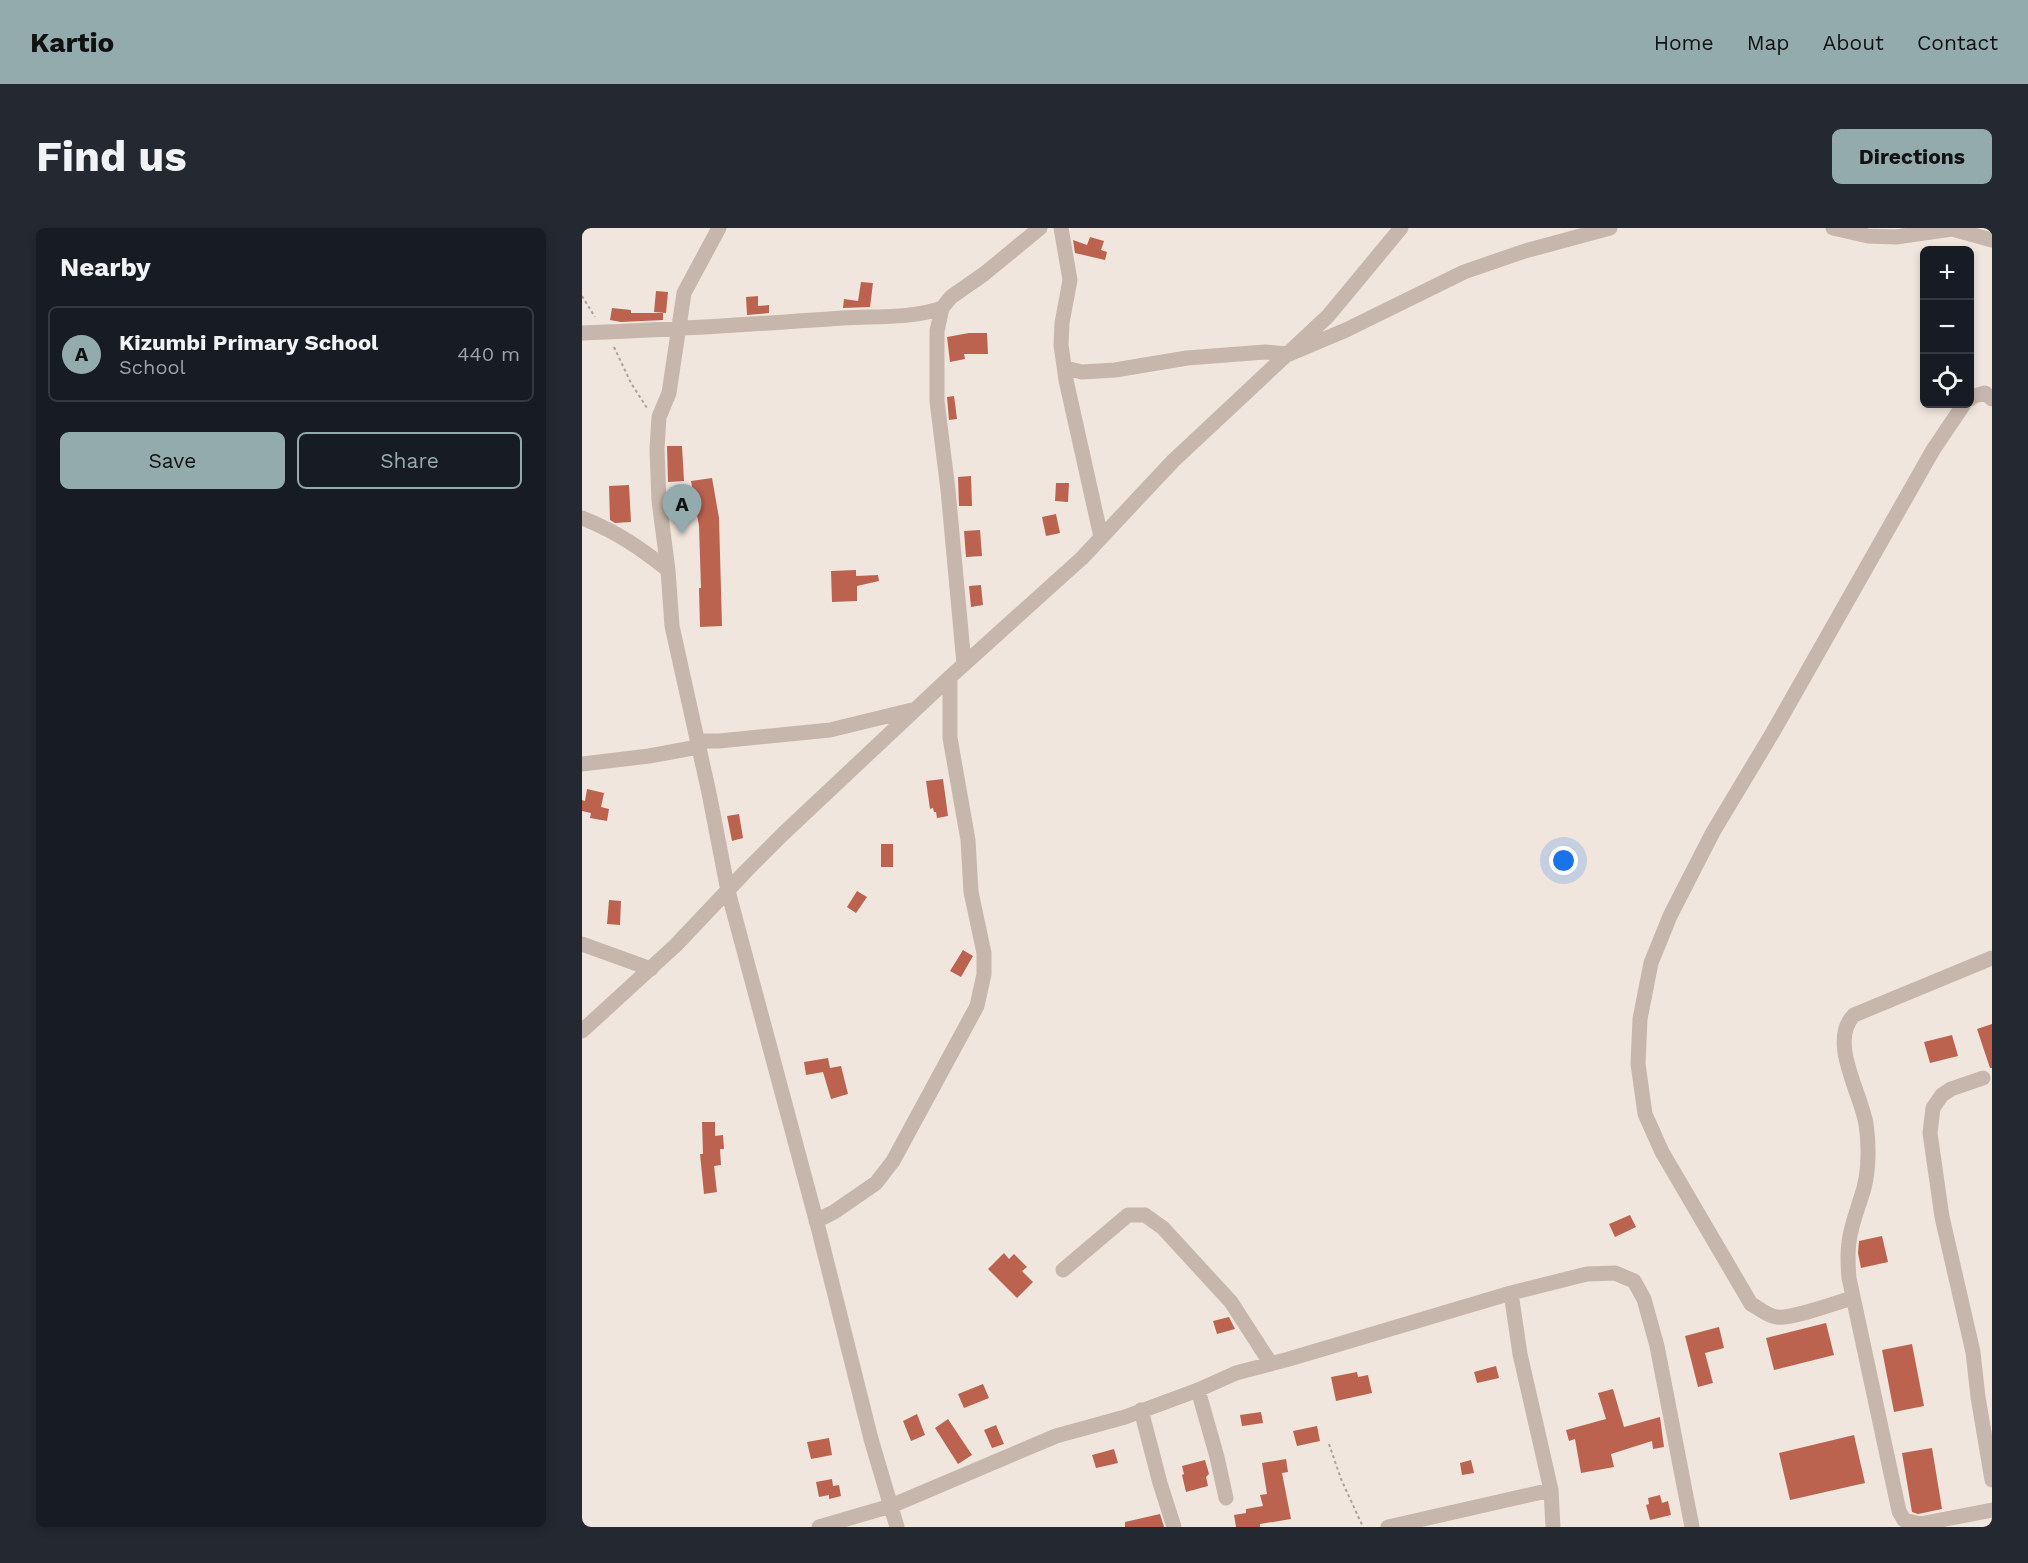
<!DOCTYPE html>
<meta charset="utf-8">
<style>
:root{--surface:#171b24;--page:#242831;--text:#f1f3f6;--muted:#9ea1a6;--line:#363941;--accent:#94abad}
body{margin:0;font-family:"Work Sans",sans-serif;background:var(--page);color:var(--text)}
.controls{position:absolute;right:18px;top:18px;display:grid;overflow:hidden;border-radius:9px;box-shadow:0 3px 9px #0003}
.controls button{width:54px;height:54px;display:grid;place-items:center;padding:0;border:0;border-bottom:2px solid var(--line);background:var(--surface);color:var(--text);font:30px sans-serif}
.you{position:absolute;left:982px;top:633px;width:21px;height:21px;margin:-15px;border:4px solid #fff;border-radius:50%;background:#1a73e8;box-shadow:0 0 0 9px #1a73e833}
.badge{display:grid;place-items:center;width:39px;height:39px;border-radius:50%;background:var(--accent);color:#111;font-size:20px;font-weight:700}
.pin{position:absolute;translate:-50% -50px;filter:drop-shadow(0 2px 3px #0008)}
.pin::after{content:'';position:absolute;top:32px;width:21px;height:18px;background:inherit;clip-path:polygon(0 0,100% 0,50% 100%)}
.list{margin:0;padding:0;list-style:none}
h2{display:flex;justify-content:space-between;align-items:center;height:78px;margin:0;padding:0 24px;font-size:26px}
h2 small{font-size:20px;font-weight:400;color:var(--muted)}
.list li{display:grid;grid-template-columns:39px 1fr auto;gap:18px;align-items:center;box-sizing:border-box;height:96px;margin:0 12px 12px;padding:0 12px;border:2px solid var(--line);border-radius:9px}
.list b{display:block;font-size:22px;white-space:nowrap}
.list p{margin:0;font-size:20px;white-space:nowrap;color:var(--muted)}
.list em{font-size:20px;font-style:normal;color:var(--muted)}
.actions{display:flex;gap:12px;padding:18px 24px}
.actions a{flex:1;padding:14px 0;border:2px solid var(--accent);border-radius:9px;text-align:center;font-size:21px;color:var(--accent)}
.actions .main{background:var(--accent);color:#111}
.icon{flex:none;width:33px;height:33px;fill:none;stroke:currentColor;stroke-width:2;stroke-linecap:round;stroke-linejoin:round}
.map{position:relative;flex:none;width:1410px;height:1299px;overflow:hidden;border-radius:9px}
header{display:flex;align-items:center;gap:36px;box-sizing:border-box;height:84px;padding:0 30px;background:var(--accent);color:#111}
header strong{font-size:28px}
nav{display:flex;gap:33px;margin-inline-start:auto;font-size:21px}
.intro{display:flex;align-items:center;justify-content:space-between;box-sizing:border-box;height:144px;padding:0 36px}
h1{margin:0;font-size:42px}
.button{padding:15px 27px;border-radius:9px;background:var(--accent);color:#111;font-size:21px;font-weight:700}
main{display:flex;gap:36px;padding:0 36px}
aside{flex:1;background:var(--surface);border-radius:9px;box-shadow:0 3px 9px #0003}
.map>svg:first-child{display:block}
.building{fill:#bc6350}
.lines{fill:none;stroke-linecap:round;stroke-linejoin:round}
.path{stroke:#b3a095;stroke-width:2;stroke-dasharray:3 3;stroke-linecap:butt}
.minor{stroke:#c7b6ab;stroke-width:15}
</style>
<header>
<strong>Kartio</strong>
<nav><a>Home</a><a>Map</a><a>About</a><a>Contact</a></nav>
</header>
<div class="intro"><h1>Find us</h1><a class="button">Directions</a></div>
<main>
<aside>
<h2>Nearby<small></small></h2>
<ul class="list">
<li><span class="badge">A</span><div><b>Kizumbi Primary School</b><p>School</p></div><em>440 m</em></li>
</ul>
<div class="actions"><a class="main">Save</a><a>Share</a></div>
</aside>
<div class="map">
<svg width="1410" height="1299" viewBox="0 0 1410 1299">
<rect width="100%" height="100%" fill="#f0e6de"/>
<path class="building" d="M508,9l14,4 -3,9 6,2 -2,8 -30,-7 -2,-13 14,5z
M279,54l12,1 -3,24 -27,1 1,-9 14,2z
M74,63l12,1 -2,21 -12,-1z
M176,68v10l11,-1v8l-22,2 -1,-18z
M30,80l19,2v3h32v7l-42,2 -11,-2z
M387,105h18l1,21h-24l1,5 -15,3 -3,-25z
M372,168l3,23 -8,1 -2,-23z
M85,218h15l2,35 -16,1z
M389,248l1,30h-13l-1,-29z
M130,250l7,40 3,108 -22,1 -1,-39h2l-2,-62 -8,-45z
M474,255h13l-1,19 -13,-1z
M47,257l2,37 -16,1 -5,-3 -1,-34z
M474,286l4,19 -14,3 -4,-19z
M398,302l2,26 -16,1 -2,-26z
M274,342v6l22,-1 1,6 -22,5v15l-25,1 -1,-31z
M399,357l2,20 -12,2 -2,-21z
M361,551l5,37 -11,2 -1,-6h-2l-1,-4 -3,1 -4,-28z
M5,561l17,4 -3,14 8,2 -2,12 -17,-3 1,-5 -9,-2v-11l3,1z
M157,586l4,24 -11,3 -5,-25z
M299,616h12v23h-12z
M275,663l10,6 -11,16 -9,-6z
M27,672l12,1 -1,24 -13,-1z
M381,722l10,6 -12,21 -11,-6z
M1410,796v44h-2l-13,-39z
M1370,807l6,21 -28,7 -6,-21z
M246,830l2,10 11,-2 7,28 -17,5 -8,-27 -17,3 -2,-13z
M120,894h13v14l8,-1 1,14h-4l1,16 -7,1 3,26 -13,2 -4,-40h3z
M1048,987l6,12 -21,10 -6,-13z
M1300,1008l6,26 -27,6 -3,-15 1,-12z
M422,1025l5,6 5,-5 13,13 -5,4 11,11 -16,16 -29,-29z
M647,1089l6,12 -18,5 -4,-13z
M1244,1095l8,32 -60,15 -8,-32z
M1137,1099l5,21 -19,5 8,30 -15,4 -13,-51z
M1330,1116l12,62 -30,6 -12,-62z
M914,1138l3,12 -22,5 -3,-11z
M775,1144l1,5 10,-2 4,18 -36,8 -5,-24z
M401,1156l6,14 -25,10 -6,-14z
M1031,1161l11,38 36,-10 4,30 -11,2 -1,-8 -41,13 3,13 -33,6 -6,-34 -6,2 -3,-11 40,-11 -8,-26z
M679,1184l2,11 -21,3 -2,-11z
M335,1186l8,21 -14,6 -8,-20z
M366,1191l24,36 -14,9 -23,-36z
M414,1197l8,19 -12,4 -8,-18z
M735,1198l3,15 -23,5 -4,-15z
M1272,1207l11,48 -75,17 -11,-47z
M247,1210l3,17 -21,4 -4,-17z
M1350,1220l10,61 -24,5 -6,-2 -10,-59z
M532,1221l4,14 -22,5 -4,-13z
M704,1231l2,13 -6,1 9,46 -31,5v3h-24l-2,-12 12,-2v-4l17,-3 -3,-11 7,-1 -5,-31z
M623,1232l4,14 -3,3 2,9 -22,6 -4,-17 2,-1 -2,-8z
M889,1232l3,13 -12,2 -2,-12z
M250,1251l1,7 6,-1 2,11 -12,3v-4l-10,2 -3,-15z
M1078,1267l2,8 6,-2 3,14 -21,5 -4,-15 3,-1 -1,-6z
M578,1286l4,13h-39v-5z"/>
<g class="lines">
<path class="path" d="M0,68l13,21
M32,119l17,36 16,25
M747,1216l12,35 22,48"/>
<path class="minor" d="M137,0l-35,65 -15,100 -10,24 -2,32 2,52 9,69 4,56 37,167 19,98 90,336 53,212 26,88
M479,0l9,52 -8,43 -1,22 5,35 35,157
M1251,0l35,8 28,1 56,-8 40,11
M0,105c87,-3 174,-9 261,-15 33,-2 67,1 99,-10
M483,140l17,4 33,-2 72,-12 78,-6 24,2 57,-24 118,-58 61,-21 85,-23
M1388,171l4,-3 11,-3 7,6
M0,290c35,14 57,29 86,52
M382,436l-16,-174 -11,-89v-70l5,-23 9,-11 33,-23 56,-46
M115,513h22l111,-11 82,-20
M0,536l67,-8 49,-9
M0,716l69,25
M1410,730l-138,57c-26,26 7,78 12,109 3,19 3,45 -2,64 -5,18 -13,36 -15,54 -2,12 -1,24 0,36l50,233 5,9 16,4 72,-14
M0,803l94,-86 70,-74 38,-38 166,-156 132,-119 91,-97 155,-145 73,-88
M1401,850l-32,11 -9,6 -9,13 -3,25 12,84 31,135 5,45 14,83
M234,993l18,-9 42,-29 17,-22 84,-155 7,-32v-21l-13,-61 -3,-52 -18,-102v-61
M481,1042l65,-55h17l18,13 68,74 40,62
M929,1065l9,61 31,136 2,37
M1270,1070c-16,5 -61,21 -75,19 -10,-1 -18,-9 -26,-13l-89,-152 -17,-38 -7,-50 2,-45 11,-56 19,-47 43,-84 60,-100 160,-282 31,-46
M616,1162l19,67 9,41
M559,1182l19,73 14,44
M237,1299l72,-21 165,-70 69,-19 73,-27 38,-17 53,-14 222,-66 76,-19 28,-1 19,8 10,18 13,47 35,181
M806,1299l163,-37"/>
</g>
</svg>
<div class="controls">
<button>+</button>
<button>−</button>
<button><svg class="icon" aria-label="locate" viewBox="0 0 24 24"><circle cx="12" cy="12" r="6"/><path d="M12 2v4M12 18v4M2 12h4M18 12h4"/></svg></button>
</div>
<div class="you"></div>
<div class="pin badge" style="left:100px;top:306px">A</div>
</div>
</main>
